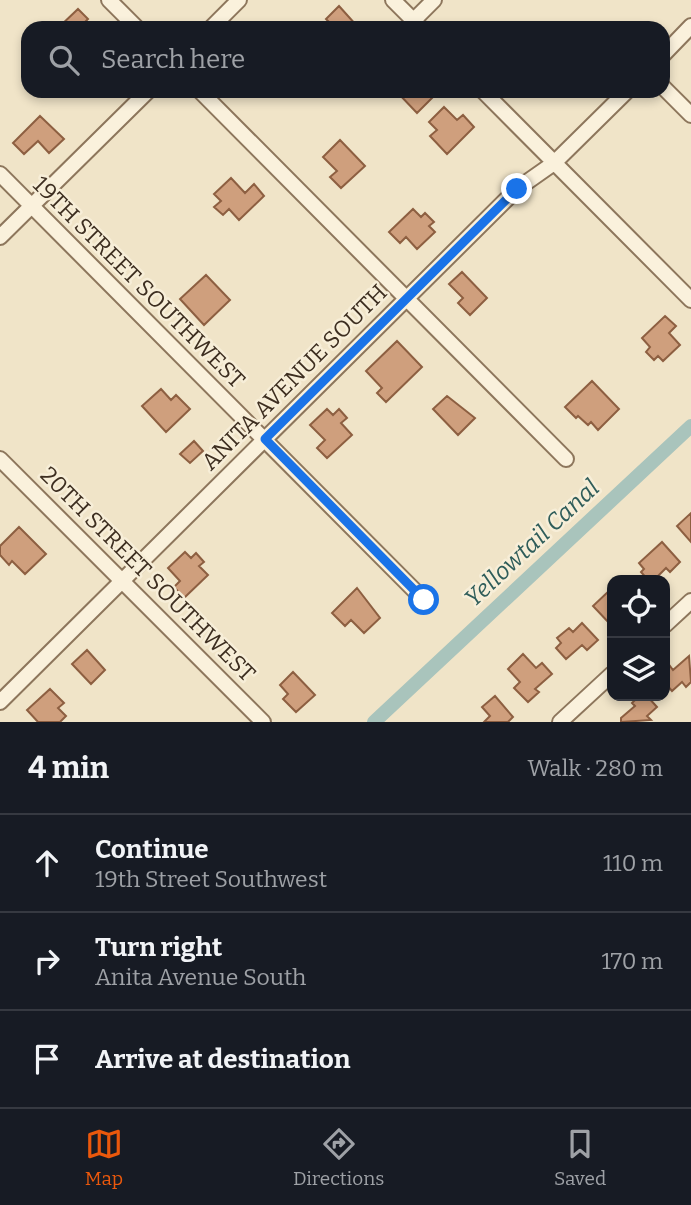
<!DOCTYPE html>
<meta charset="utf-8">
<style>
:root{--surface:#171b24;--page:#20242c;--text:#f1f3f6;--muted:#9ea1a6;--line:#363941;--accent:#ea580c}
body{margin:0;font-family:Bitter,serif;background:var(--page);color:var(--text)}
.controls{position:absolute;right:21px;bottom:21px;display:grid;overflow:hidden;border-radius:14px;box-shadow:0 4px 10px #0003}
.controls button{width:63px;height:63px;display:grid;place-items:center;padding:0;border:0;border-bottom:2px solid var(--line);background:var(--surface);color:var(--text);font:35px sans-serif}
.stop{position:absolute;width:21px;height:21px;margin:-16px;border:5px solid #1a73e8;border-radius:50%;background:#fff}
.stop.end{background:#1a73e8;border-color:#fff;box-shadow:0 2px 7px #0008}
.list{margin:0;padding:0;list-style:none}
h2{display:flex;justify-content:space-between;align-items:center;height:91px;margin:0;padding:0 28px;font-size:30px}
h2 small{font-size:23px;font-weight:400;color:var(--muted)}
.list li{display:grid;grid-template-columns:46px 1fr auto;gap:21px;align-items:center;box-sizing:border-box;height:98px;padding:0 28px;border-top:2px solid var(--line)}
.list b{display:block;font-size:26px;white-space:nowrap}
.list p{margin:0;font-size:23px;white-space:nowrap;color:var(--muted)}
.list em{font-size:23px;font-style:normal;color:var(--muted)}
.icon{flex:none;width:38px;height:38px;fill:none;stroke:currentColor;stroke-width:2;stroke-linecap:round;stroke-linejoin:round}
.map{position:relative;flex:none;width:691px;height:722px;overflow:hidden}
.search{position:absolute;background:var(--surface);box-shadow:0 4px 10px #0003;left:21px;right:21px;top:21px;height:77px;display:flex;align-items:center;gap:18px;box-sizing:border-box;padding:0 24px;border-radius:21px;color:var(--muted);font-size:26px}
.sheet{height:385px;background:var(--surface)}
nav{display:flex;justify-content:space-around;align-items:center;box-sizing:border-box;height:98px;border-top:2px solid var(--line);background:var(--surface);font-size:19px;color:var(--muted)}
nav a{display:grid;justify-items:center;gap:4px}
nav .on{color:var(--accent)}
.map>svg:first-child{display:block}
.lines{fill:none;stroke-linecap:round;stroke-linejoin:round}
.canal{stroke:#a9c4bc;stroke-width:14}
.building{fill:#cf9f7d;stroke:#8d5f41;stroke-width:2}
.street-casing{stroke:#8d765c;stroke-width:18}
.street{stroke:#faf1dc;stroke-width:14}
.route{stroke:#1a73e8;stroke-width:9}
.labels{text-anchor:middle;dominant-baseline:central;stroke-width:5;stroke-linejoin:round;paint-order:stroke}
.street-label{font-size:23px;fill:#3d2e20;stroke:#f7eed8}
.water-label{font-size:24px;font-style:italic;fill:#2f5d5a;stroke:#f7eed8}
</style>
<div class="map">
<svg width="691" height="722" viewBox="0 0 691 722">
<rect width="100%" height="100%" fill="#f0e4c8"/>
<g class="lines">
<path class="canal" d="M374,722l317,-296"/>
</g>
<path class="building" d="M339,6l18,20 -2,2h-20l-9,-9z
M78,9l10,10 -7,7 2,2h-25z
M396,91h35l4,4 -18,18z
M444,107l13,13 6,-5 11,12 -27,27 -17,-18 7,-6 -8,-8z
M40,116l24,23 -15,14 -11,-12 -14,13 -11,-11z
M340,140l25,26 -24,22 -11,-11 7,-6 -14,-14z
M231,178l14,15 9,-9 10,12 -25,24 -10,-11 -6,6 -9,-8 7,-6 -7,-7z
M413,209l8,8 4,-4 9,9 -5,4 6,6 -18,17 -11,-12 -6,6 -11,-11z
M462,272l25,26 -17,17 -12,-12 5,-5 -14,-14z
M206,275l24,25 -26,25 -24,-26z
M665,316l11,10 -7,7 11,12 -17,16 -5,-5 -4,4 -8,-8 4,-5 -8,-9z
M397,341l25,26 -36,35 -9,-9 5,-5 -16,-17z
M592,381l27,28 -21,21 -7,-8 -3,3 -10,-9 -2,2 -11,-11z
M161,389l10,11 5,-5 14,14 -24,23 -24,-26z
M447,396l28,22 -17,17 -25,-26z
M327,409l6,6 6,-6 8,9 -6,5 11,12 -25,23 -10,-10 8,-8 -15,-15z
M194,441l9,10 -13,12 -10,-9z
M691,513v29l-14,-16z
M19,527l27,27 -21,20 -13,-13 -3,4 -9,-10v-9z
M662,542l18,20 -10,10 -4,-4 -12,12h-6l-7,-8 3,-3 -5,-6z
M185,552l6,6 5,-5 8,9 -5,4 9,9 -24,23 -10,-11 6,-6 -12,-13z
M357,588l23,30 -16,15 -13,-13 -6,6 -13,-13z
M612,588v36l-1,1 -18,-19z
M582,623l16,17 -11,10 -5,-5 -16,14 -10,-11 5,-5 -4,-5 12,-10 4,4z
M87,650l18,20 -14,14 -19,-20z
M523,654l13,14 6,-5 10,11 -17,15 4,3 -11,10 -14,-14 6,-6 -12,-13z
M689,656l2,26 -5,5 -4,-5 -10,9 -7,-8v-12l5,-5 3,4z
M293,672l22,23 -19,17 -13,-13 5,-5 -8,-9z
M50,689l14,14 -6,5 8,8 -6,6h-22l-11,-12z
M495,696l18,21 -5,5h-24l6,-6 -8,-9z
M639,696h8l10,11 -10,9 4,4 -30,2v-4l14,-12 -3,-3z"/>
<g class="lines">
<g class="street-casing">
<path id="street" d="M109,0l28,28
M393,0l28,28
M413,21l21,-21
M211,28l28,-28
M663,55l28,-29
M663,87l28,28
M200,91l366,368
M483,91l208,209
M0,174l424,426
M0,237l148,-146
M0,459l263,263
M665,625l26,-24
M0,702l517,-513 37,-26 73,-72
M560,722l52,-48"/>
</g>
<use href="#street" class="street"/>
</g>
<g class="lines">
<path class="route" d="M424,600l-159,-161 252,-250"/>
</g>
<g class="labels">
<g class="street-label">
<text transform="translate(139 282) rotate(45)">19TH STREET SOUTHWEST</text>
<text transform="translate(294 377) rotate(-45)">ANITA AVENUE SOUTH</text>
<text transform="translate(148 574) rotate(45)">20TH STREET SOUTHWEST</text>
</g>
<g class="water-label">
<text transform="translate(532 543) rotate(-43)">Yellowtail Canal</text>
</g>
</g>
</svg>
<div class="controls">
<button><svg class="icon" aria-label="locate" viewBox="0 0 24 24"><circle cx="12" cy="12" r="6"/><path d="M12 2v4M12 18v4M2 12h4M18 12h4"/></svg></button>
<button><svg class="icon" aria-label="layers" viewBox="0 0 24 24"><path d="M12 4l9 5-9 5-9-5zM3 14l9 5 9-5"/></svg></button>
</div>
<div class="stop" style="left:424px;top:600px"></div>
<div class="stop end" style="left:517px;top:189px"></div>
<div class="search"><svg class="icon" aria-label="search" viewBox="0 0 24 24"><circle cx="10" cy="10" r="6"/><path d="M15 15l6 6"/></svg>Search here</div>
</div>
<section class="sheet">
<h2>4 min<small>Walk · 280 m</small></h2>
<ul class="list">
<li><svg class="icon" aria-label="ahead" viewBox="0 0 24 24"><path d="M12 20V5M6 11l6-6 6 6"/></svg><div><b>Continue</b><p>19th Street Southwest</p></div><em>110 m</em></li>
<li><svg class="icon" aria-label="right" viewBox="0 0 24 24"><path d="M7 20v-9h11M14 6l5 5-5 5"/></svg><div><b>Turn right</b><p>Anita Avenue South</p></div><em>170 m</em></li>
<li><svg class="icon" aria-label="arrive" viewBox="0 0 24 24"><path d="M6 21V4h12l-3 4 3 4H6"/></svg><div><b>Arrive at destination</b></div></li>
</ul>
</section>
<nav>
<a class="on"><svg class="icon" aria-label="map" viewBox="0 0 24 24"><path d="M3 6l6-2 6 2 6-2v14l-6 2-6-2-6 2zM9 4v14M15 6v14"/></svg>Map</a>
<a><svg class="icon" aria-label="directions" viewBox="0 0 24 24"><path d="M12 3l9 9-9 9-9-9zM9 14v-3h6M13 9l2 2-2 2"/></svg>Directions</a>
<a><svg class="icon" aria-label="saved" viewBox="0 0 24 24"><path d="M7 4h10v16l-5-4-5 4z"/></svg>Saved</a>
</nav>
